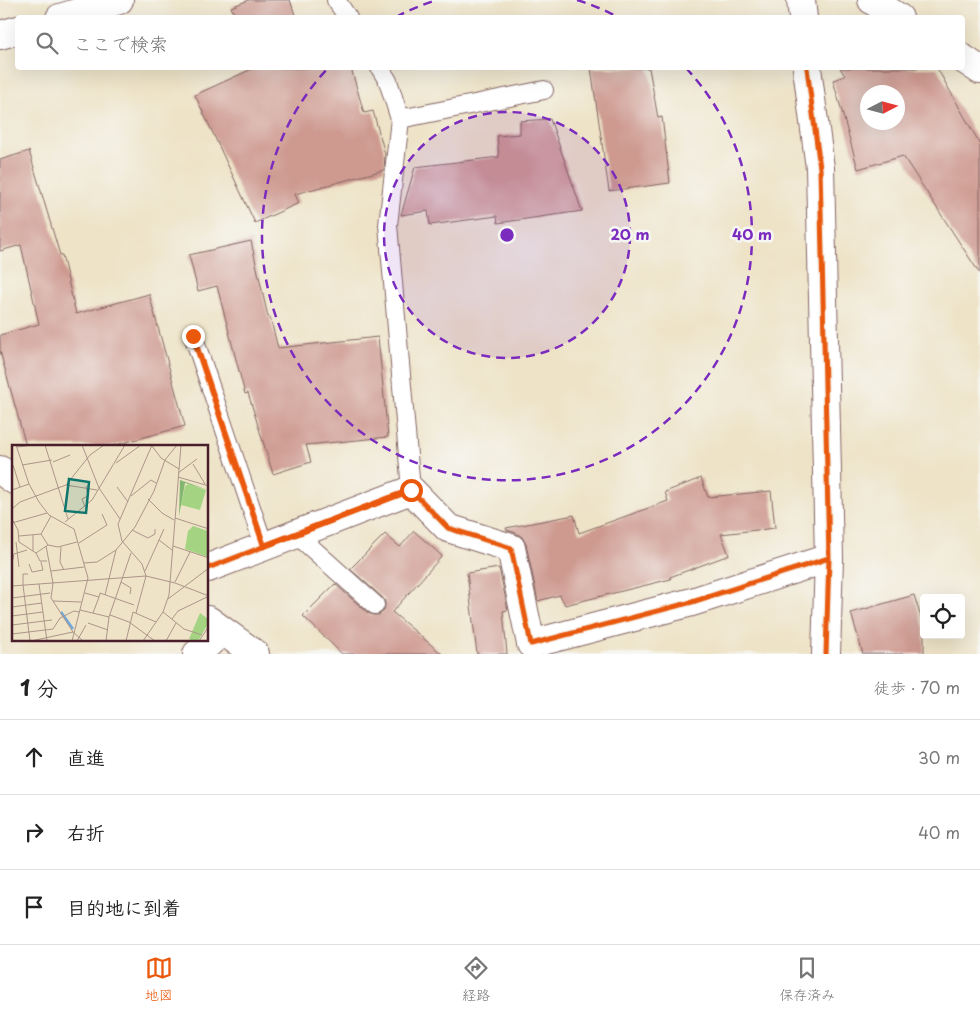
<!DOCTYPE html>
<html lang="ja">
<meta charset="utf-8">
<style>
:root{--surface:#fff;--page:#f2f2f2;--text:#222;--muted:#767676;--line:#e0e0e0;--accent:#ea580c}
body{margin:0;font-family:"Playpen Sans","Klee One",sans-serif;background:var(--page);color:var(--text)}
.controls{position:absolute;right:15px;bottom:15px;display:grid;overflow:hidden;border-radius:5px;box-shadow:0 5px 20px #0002}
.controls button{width:45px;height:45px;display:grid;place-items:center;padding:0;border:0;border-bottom:1px solid var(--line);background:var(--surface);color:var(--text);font:25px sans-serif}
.compass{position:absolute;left:860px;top:85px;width:45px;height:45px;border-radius:50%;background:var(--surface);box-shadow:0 5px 20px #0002;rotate:84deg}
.stop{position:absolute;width:15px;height:15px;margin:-11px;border:4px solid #ea580c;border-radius:50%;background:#fff}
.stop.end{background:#ea580c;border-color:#fff;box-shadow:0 1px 5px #0008}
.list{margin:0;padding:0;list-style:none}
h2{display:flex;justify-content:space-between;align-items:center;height:65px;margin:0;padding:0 20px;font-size:21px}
h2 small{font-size:16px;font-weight:400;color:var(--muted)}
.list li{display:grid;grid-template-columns:32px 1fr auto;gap:15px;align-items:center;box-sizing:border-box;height:75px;padding:0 20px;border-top:1px solid var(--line)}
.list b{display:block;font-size:19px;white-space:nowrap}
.list em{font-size:16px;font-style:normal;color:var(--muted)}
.icon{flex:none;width:28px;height:28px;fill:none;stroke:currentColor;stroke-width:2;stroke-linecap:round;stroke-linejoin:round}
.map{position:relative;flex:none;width:980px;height:654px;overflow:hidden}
.search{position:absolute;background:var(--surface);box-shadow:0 5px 20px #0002;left:15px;right:15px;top:15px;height:55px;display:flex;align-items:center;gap:12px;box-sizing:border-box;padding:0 18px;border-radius:5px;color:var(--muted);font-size:19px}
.sheet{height:290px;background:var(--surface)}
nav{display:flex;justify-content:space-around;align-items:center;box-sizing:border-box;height:70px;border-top:1px solid var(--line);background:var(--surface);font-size:14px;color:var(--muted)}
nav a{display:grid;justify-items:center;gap:2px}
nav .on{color:var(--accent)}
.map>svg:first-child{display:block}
.building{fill:#ce9a90;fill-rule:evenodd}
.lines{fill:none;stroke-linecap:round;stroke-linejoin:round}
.lane-casing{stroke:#836462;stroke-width:20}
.street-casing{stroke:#836462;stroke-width:30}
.lane{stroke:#fff;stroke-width:18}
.street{stroke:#fff;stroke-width:28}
.cycleway-casing{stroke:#f6f6f2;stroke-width:8}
.cycleway{stroke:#e8590c;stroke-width:5}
.route{stroke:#ea580c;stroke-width:6}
.ring{fill:none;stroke:#7b2cbf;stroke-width:2.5;stroke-dasharray:9 6}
.inset-river{fill:none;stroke:#6ea8de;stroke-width:2.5}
.inset-road{fill:none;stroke:#ac9589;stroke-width:1}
.view{fill:#0f766e;fill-opacity:0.15;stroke:#0f766e;stroke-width:2.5}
.inset-edge{fill:none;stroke:#4a1f2b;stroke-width:2.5}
.centre{fill:#7b2cbf;stroke:#f6f6f2;stroke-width:2.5}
.ring-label{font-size:15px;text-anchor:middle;font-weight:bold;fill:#7b2cbf;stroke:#f6f6f2;stroke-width:5;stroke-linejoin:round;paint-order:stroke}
</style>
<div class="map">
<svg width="980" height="654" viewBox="0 0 980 654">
<rect width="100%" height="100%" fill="#f6f6f2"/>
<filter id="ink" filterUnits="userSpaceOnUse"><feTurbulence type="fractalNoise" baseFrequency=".02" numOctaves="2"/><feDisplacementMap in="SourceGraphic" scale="10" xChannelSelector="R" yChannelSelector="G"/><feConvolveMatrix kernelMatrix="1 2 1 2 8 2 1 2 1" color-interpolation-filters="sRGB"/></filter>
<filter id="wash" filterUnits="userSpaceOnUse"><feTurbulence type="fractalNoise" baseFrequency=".0096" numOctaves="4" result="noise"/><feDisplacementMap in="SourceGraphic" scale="20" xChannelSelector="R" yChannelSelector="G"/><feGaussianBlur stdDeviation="1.12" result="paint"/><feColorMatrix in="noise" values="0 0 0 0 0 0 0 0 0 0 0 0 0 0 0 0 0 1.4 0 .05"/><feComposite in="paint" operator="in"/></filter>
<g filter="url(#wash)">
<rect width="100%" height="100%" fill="#eee3c7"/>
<g id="blocks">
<path class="building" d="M249,0h41l6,18h-60l-5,-11z
M254,68h97l13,45 9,-2 12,43 -1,16 -89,24 4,9 -44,20 -60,-128z
M591,68h58l9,50 4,-1 8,66 -61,8z
M840,68h97l43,76v130l-77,-118 -45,13 -25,-89 12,-4zM868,92h30v30h-30z
M550,119l32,92 -84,12 -1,-7 -67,9 -2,-14 -27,4 14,-48 84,-10 -2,-21 23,-2v-13z
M29,151l31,104h2l14,59 73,-20 36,132 -73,20h-86l-26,-95v-16l39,-11 -18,-79 -21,6v-91z
M251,241l17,76h2l8,31 100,-11 10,100 -82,8 5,17 -38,12 -25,-81 -3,1 -28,-108 -19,5 -9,-36z
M701,478l7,19 63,-6 4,37 -54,6 8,21 -59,22 1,2 -106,26 -5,-10 -22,6 -12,-57 -4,-7 -6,-4 -9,-3 -1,-2 68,-13 5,18 89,-32 -3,-9z
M414,531l28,25 -50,56 50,42h-100l-39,-38 32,-32 33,29 5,2h6l4,-3 2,-5v-6l-3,-4 -32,-28 35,-35 15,13z
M499,568l9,42 -5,1 4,43h-30l-10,-81z
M914,595l10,32v27h-61l-12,-41z"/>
</g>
</g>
<g filter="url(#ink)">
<use href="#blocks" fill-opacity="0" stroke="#836462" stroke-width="1"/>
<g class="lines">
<g class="lane-casing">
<path id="lane" d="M336,0l12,18
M380,68l8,13 12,38 -12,106 23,265
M400,119l144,-29
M193,335l71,211
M296,534l79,71"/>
</g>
<g class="street-casing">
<path id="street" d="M801,0l2,18
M872,0l27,18
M60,18l59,-18
M0,35l18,-5
M962,58l18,12
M807,68l13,100 9,390 -3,96
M0,470l14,10
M208,568l203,-78 37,38 63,20 20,96 161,-42 137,-44
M208,620l47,34
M197,654l25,-23"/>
</g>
<use href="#lane" class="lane"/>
<use href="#street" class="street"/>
<g class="cycleway-casing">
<path id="cycleway" d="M807,68l13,100 9,390 -3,96
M208,568l203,-78 37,38 63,20 20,96 161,-42 137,-44"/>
</g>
<use href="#cycleway" class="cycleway"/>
</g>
</g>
<g class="lines" filter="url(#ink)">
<path class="route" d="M193,336l71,210 147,-56"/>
</g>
<circle cx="507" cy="235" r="123" fill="#7b2cbf" fill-opacity=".12"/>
<g class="ring">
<circle cx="507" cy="235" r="123"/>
<path d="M396 17A245 245 0 0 1 437 0M577 0A245 245 0 0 1 618 17M686 68A245 245 0 1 1 328 68"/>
</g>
<g transform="translate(12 445)">
<rect width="196" height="196" fill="#eee3c7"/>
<path d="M177,39l17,6 -6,20 -19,-5 4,-19zM181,81l15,5v26l-23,-8 3,-18zM188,168l8,6v5l-10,17h-4l-5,-2z" fill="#a4d482"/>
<path d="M168,35l28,10 -23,-7 -6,33z" fill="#83b670"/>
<path class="inset-river" d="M49,167l12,17"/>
<path class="inset-road" d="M4,0l13,39 10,18 10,13 25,14 14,49 -16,63M33,0l23,74M70,0l17,43 21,31M140,1l9,12 18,11M5,2l17,-2M41,17l17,-7M104,18l25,-18M181,19l12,20M1,20l7,22M10,20l30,-5M166,28l19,-14M166,32l31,9M54,40l24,-30 14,-10M105,42l11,15M0,45l17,-6M119,51l20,-16 5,3M136,54l14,14 12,7M73,62l-3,-8 6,-3 -2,-10M0,64l8,-7 46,-17 31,5M163,73l34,11M0,74l6,11 1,12 17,11 4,8h7M53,77l27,-22 33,-55M0,78l35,-10M120,85l16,8 7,-4v-5M21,90v16M7,91l22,-2M147,95l13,10M4,97l3,25M67,98l28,-18 -5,-11M36,100l-7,-11 10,-18M34,101l7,37 -2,15 22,34 10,9M161,101l36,12M49,102l-1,15 4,8M24,108l12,-8 10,2 19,-5M0,118l2,-9 13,-4M72,118l13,-1 19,-12M17,119l3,8 11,-2 -2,-8M39,126l33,-4M133,126l19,-42M16,129h-5v11l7,56M109,137l10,6 -1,6M163,137l15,-30M27,139l8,57M0,141l134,-10 29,7 34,13M73,148l14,4 1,-4 34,12M93,150l11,-45 19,-23 19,-36 11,-31 12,-15M0,153l38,-5M156,154l41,-31M41,156l28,1M0,162l30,-4M68,165l29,7M151,167l21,17 18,6M81,168l6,-16M124,168l10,-37 -4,-12 -20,-23 -4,-17 34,-79M98,170l19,7 26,19M0,171l31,-4M160,174l6,-8 29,-14M76,178l20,7M0,180l40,-5M0,189l41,-5 7,-11 14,-7 5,1M19,196l42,-9M65,196l9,-16M94,196l3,-24 22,-64M114,196l7,-29 23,10M131,196l20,-29 6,-17 12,-150M154,196l10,-18M187,196l10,-15"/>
<path class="view" d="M57,34l20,3 -3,31 -21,-2z"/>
<rect width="196" height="196" class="inset-edge"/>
</g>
<circle cx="507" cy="235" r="8" class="centre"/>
<g class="ring-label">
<text x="630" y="240">20 m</text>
<text x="752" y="240">40 m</text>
</g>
</svg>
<div class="controls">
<button><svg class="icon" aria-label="locate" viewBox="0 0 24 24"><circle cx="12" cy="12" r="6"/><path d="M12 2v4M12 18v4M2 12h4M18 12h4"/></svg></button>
</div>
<svg class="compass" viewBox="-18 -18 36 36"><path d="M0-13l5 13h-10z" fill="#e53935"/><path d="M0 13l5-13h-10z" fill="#767676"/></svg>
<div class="stop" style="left:411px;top:490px"></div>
<div class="stop end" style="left:193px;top:336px"></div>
<div class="search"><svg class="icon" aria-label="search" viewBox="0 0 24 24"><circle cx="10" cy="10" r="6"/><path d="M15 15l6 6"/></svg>ここで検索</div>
</div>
<section class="sheet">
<h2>1 分<small>徒歩 · 70 m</small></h2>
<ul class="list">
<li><svg class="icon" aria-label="ahead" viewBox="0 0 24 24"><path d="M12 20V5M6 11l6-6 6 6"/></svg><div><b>直進</b></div><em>30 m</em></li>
<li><svg class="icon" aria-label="right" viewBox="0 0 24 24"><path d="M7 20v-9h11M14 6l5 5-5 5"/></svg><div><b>右折</b></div><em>40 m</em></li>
<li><svg class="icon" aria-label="arrive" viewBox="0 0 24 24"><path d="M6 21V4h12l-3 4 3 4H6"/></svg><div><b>目的地に到着</b></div></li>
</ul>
</section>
<nav>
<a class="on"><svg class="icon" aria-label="map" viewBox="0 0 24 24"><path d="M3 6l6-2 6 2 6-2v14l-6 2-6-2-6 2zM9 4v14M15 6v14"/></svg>地図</a>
<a><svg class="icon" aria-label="directions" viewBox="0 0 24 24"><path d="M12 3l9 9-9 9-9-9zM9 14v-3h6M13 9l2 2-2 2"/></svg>経路</a>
<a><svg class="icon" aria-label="saved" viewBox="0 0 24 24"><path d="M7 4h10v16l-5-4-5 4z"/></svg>保存済み</a>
</nav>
